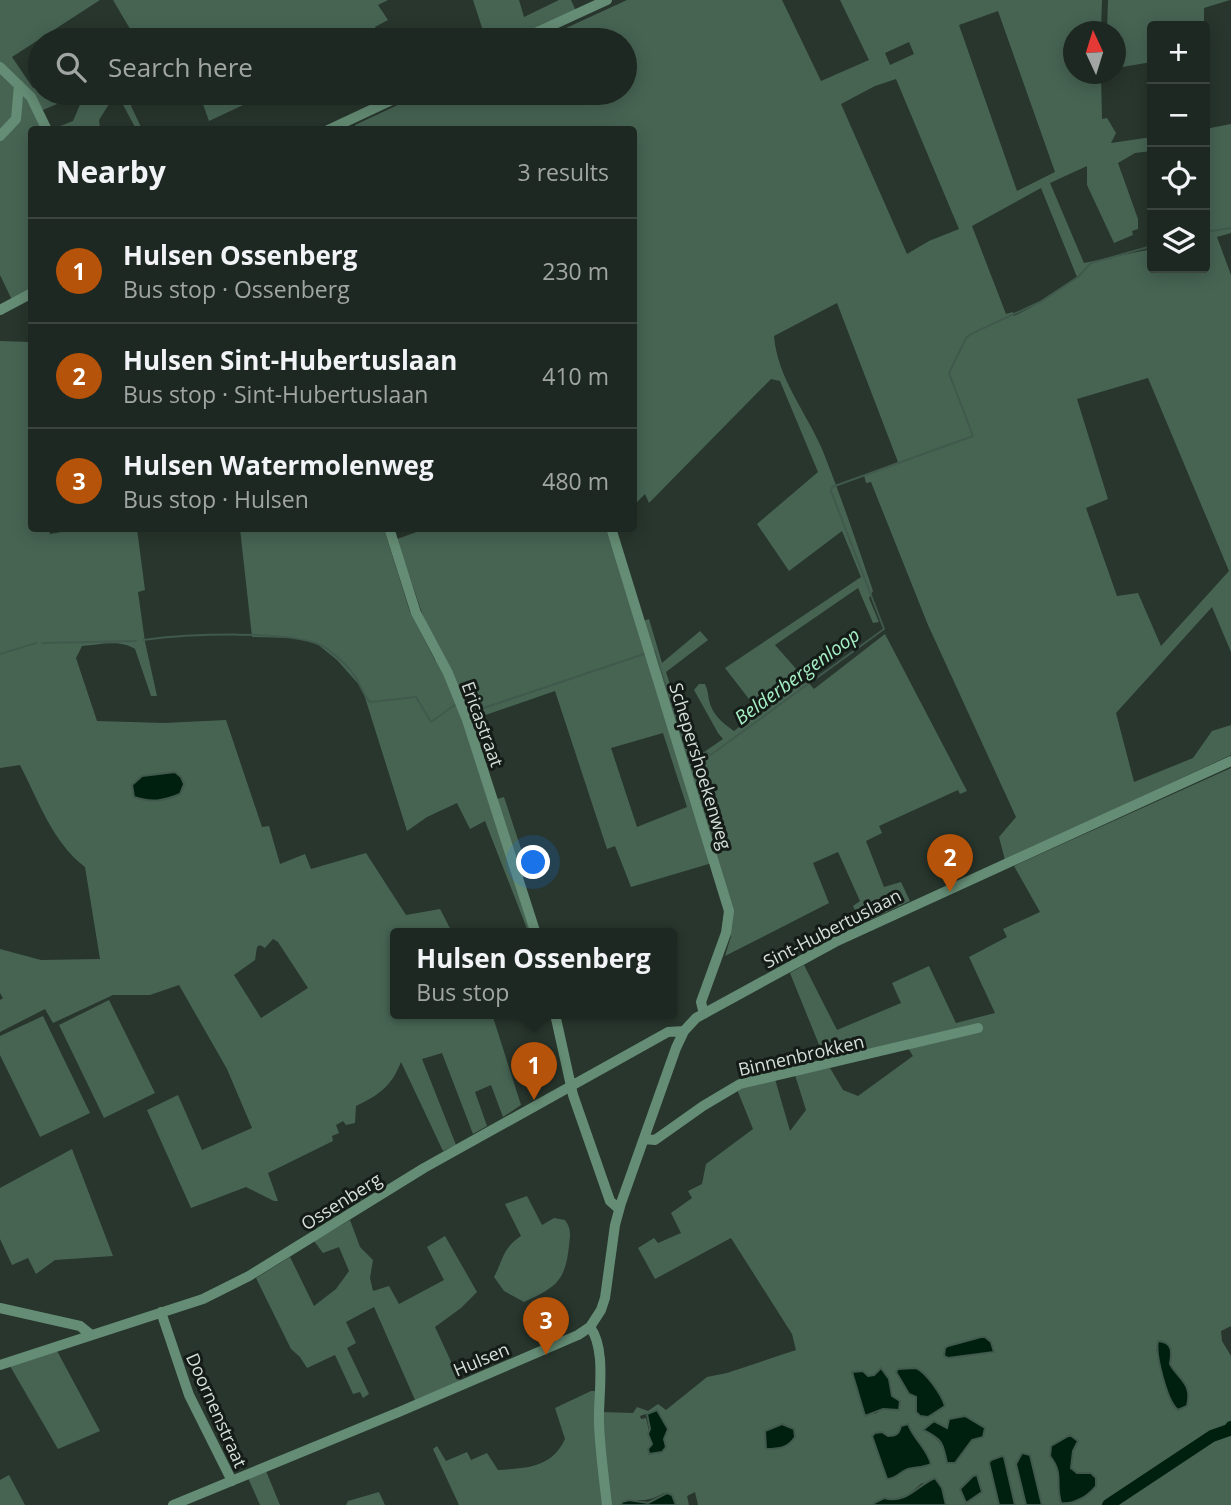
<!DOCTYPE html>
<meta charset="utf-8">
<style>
:root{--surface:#1e2822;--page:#2b342f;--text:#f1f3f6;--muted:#a1a6a5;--line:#3c4440;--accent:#b45309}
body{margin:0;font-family:"Open Sans",sans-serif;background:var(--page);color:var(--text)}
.controls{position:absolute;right:21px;top:21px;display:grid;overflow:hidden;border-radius:7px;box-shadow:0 4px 18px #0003}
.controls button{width:63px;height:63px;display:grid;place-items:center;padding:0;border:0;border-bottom:2px solid var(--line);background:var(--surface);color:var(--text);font:35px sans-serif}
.compass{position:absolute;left:1063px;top:21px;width:63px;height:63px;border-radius:50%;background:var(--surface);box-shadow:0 4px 18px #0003;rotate:356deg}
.you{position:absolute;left:534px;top:863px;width:24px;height:24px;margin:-18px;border:5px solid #fff;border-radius:50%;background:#1a73e8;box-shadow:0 0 0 10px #1a73e833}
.badge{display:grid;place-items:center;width:46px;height:46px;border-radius:50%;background:var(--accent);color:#fff;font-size:23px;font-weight:700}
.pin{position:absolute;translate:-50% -58px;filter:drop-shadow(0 2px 4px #0008)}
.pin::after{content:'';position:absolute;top:37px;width:24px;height:21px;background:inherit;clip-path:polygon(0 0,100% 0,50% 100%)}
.popup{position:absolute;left:390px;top:928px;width:287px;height:91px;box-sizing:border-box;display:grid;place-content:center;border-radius:7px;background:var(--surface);filter:drop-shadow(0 2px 5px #0005);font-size:23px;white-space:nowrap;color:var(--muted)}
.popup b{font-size:26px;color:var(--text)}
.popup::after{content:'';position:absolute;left:50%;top:100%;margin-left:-14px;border:14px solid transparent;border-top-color:var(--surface)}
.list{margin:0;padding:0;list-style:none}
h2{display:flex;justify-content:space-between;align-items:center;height:91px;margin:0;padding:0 28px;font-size:30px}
h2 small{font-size:23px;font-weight:400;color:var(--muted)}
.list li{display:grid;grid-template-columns:46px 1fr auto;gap:21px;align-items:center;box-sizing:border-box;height:105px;padding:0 28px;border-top:2px solid var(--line)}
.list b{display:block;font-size:26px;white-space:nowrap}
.list p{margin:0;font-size:23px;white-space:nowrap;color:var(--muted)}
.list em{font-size:23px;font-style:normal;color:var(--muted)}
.icon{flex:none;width:38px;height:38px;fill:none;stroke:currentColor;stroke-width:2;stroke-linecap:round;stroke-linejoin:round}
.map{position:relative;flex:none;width:1231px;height:1505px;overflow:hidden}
.search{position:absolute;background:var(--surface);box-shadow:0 4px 18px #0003;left:28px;top:28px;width:609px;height:77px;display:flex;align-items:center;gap:18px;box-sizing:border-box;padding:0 24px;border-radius:38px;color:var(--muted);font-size:26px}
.panel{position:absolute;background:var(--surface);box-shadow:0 4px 18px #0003;left:28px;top:126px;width:609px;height:406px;border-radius:7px}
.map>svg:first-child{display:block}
.green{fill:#476453;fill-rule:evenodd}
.water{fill:#00200f;stroke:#40594c;stroke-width:2}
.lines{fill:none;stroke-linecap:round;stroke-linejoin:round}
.stream{stroke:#40594c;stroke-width:2}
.river{stroke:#00200f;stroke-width:12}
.minor{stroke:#658d75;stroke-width:10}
.labels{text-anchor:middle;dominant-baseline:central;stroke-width:6;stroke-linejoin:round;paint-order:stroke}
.street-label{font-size:18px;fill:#d6dfd9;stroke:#151c18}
.water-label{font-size:19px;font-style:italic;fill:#a5efc4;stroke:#151c18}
</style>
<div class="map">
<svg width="1231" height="1505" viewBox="0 0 1231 1505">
<rect width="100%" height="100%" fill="#28362d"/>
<path class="green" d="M0,0h100l-88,57 21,31 7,-2v7h10l7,11 -14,6 -14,-20 -29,-28z
M113,0h275l-10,5 10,15 -13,7 6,12 -2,1h-256l10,-6z
M473,0h46l5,17 35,-17h12l5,11 -61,29h-29z
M627,0h155l39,81 48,-21 -29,-60h262l-1,31 -27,1v42h27l1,45 5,-1 9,15 -5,10 41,-6v14l-17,2 -17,10 20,56v10l-6,2 1,4 -19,8 -27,-58v-19l-37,17 34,80 68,-14v19h53v-33l2,-1 -2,-7v-98l26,-5v109l-14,4 14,38v377l-19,-45 -96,106 18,69 59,-24 19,-27 19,-6v30l-226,105 -6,-23 17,-20 -88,-192 -57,-143 -5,1 -2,-8 34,-13 -61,-159 -63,33c3,41 32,76 48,113 19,47 35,95 51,142l-4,7 10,24 -6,1 -15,-35 -83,57 39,44 71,-55 82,157 -7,3 -2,-4 -79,36 3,7 -16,8 18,46 17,-5 9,19 -49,23 -8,-18 7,-5 -22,-49 -25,11 16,40 -104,53 6,-20v-32l-88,-283 6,-2 13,44 38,-32 8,9 -42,32 28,87 29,-20 -5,-6 -24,-43 5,-6h6c3,7 3,10 4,16 3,15 14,23 25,31l25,-19 -34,-44 136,-91 -19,-46 -53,40 -32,-47 61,-52 -38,-91 -9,-2 -122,124 -4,-9 -11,11v-375h-277l-2,-5 68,-32h202v-53h-85zM998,11l57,161 -38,19 -58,-166zM909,42l5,12 -24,11 -5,-12zM896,79l63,150 -30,12 -22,13 -66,-150 34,-18zM1041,188l36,89 -47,31 -16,8 -1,-4 -7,2 -34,-88zM1148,378l81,193 -68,75 -23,-53 -21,3 -31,-88 22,-9 -31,-100z
M1108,0h122l-26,8v18h-52v36l-36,6v-36l-9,-1z
M0,72l16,17v22l-16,22z
M85,93h60l-6,3 -8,10 11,23h-6l-15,-28 -12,3 -10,16 1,9 -50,1 23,-9z
M199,93h70l-60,28z
M24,94l20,35 -12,1 -1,160 -19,10 -12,-25v-135l21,-36z
M0,341l31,1 1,186 17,1 1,5 34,-6 53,1 8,61 -7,2 7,50 12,54h-6l-16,-47c-15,-10 -37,-4 -53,-3l-6,12 21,63 67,2 62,-3 36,107 7,-1 11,38 25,-10 6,15 55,-16 40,62 34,-6 13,25h-57v80h96l29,91 -18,12 -12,-32 -16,7 12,34 -14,8 -31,-81 -20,6 34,86 -13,6 -42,-89c-10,25 -22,33 -45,44l-1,17 -9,2 -3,-4 -7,4 3,8 -7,3 1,5 -65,32 10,28h-4l-28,-14 -55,21 -44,-98 31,-15 24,55 50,-22 -25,-59 -48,-84 -29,10h-37l-60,28 -8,-14 -45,23v-32l3,-2 -3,-5v-44l41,11 59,-1 -15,-92c-32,-24 -47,-67 -65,-102l-20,3zM273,939l5,3 30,46 -47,30 -27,-43 21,-15 2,-13 3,-2 5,3z
M240,529h144l26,83 25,48 7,-2 -15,-30 -30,-89 28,-10h181l106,334 -81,24 -16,-41 -8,3 -52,-158 -78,27 3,11 -12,5 64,200h-3l-44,-113 -15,8 -13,-26 -30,14 -20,14 -45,-143 -25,-28 -21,-17 -22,-5 -42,-1zM663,733l24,74 -50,20 -26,-79z
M1231,768v558l-10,5 1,10 9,15v149h-189l-12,-50 -14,9 10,41h-80l-4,-17 -20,-5 -18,15 -29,5v2h-177l-3,-13 -8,4 2,9h-13l-1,-5 -11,-7c-23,12 -21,4 -42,9l-1,3h-11l-9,-93 32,1 4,-6 11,4 10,-7 8,6 41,-33 20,-4 69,-23 -4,-16 -61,-96 -76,41 -17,-31 16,-10 4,5 23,-10 -10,-20 21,-15 -4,-7 14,-7 4,-20 47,-35 -17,-42 39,-8 15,52 16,-21 -11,-35 35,-7 13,22 15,6 55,-40 -5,-8 -82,14 -36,-89 14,-8 33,65 64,-27 -9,-20 37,-17 27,57 39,-10 -26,-56 38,-20 -4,-8 37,-17 -26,-46zM1156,1349l16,4 -2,10c8,16 23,20 16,43h-13zM898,1369c19,1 32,15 44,28l-26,7v-8l-20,-24zM863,1372l5,4 21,3 3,31 -9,-1 -8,5zM657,1410l7,29 -2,13 -13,2 -1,-5 4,-5 -6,-26 -5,1 -1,-3zM950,1423l22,17 -18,23 -8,-6v-6l-12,-15 -10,-7 5,-2 18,1zM1078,1441l-5,10 -2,17 6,5 8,-1 -27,23 1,-27z
M504,797l26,79 -8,2 -25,-79z
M109,1000l46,93 -51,25 -45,-93z
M43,1016l47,97 -50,24 -40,-82v-19z
M72,1149l41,107 -58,4 -19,14 -8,-16 -16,7 -12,-26v-51z
M527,1196l15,29 12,-7 11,2c7,10 5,15 4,26 -4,36 -13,41 -45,56l-20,-11 -10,-14c10,-19 8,-28 27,-41l-16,-32z
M350,1220l10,27 13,13 -3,18 3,13 16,-5 10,18 45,-24 -17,-33 18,-11 32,56 -16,16 -26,19 25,54 -45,19 -41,-93 -28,15 10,21 -9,5 22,46 -6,4 -3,-6 -7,2 -18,-39 -28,13 -7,-11 -9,-8 -35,-71 34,-21 24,49 22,-17 13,-18 -10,-24 -16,6 -9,-12z
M56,1349l44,82 -42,18 -48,-83z
M591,1391h6l6,114h-144l-26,-56 4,-3 9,15 21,-9 4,8 16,-7 11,17c28,-2 54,-2 67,-31l-10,-31z
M266,1471l14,34h-20l-12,-27z
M9,1475l16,30h-25v-25z
M379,1492l6,13h-39l2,-4z"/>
<path class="water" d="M175,772l6,5 3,7 -4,10c-16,7 -29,9 -46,3l-2,-12 10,-9z
M981,1337h4l6,5 3,10 -46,6 -4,-2 1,-8 3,-2z
M1158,1341c15,1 14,11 12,23 8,15 23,19 17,42l-9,4c-11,-8 -23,-56 -20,-69z
M881,1368l8,11 3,17 8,5 -1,9 -16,-1 -18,7 -13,-44 11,-1 5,5 6,-1z
M916,1368c10,4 26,27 29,38l-17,11 -8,-1 -4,-4v-15l-7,-3 -13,-22 2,-3z
M657,1410l11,19 -4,10 2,8 -4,5 -13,2 -1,-5 4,-5 -4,-10 2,-5 -3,-15z
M965,1416l20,12 -2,9 -11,3 -17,23h-8c-4,-20 -5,-24 -24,-33l11,-9 13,7 2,-9z
M782,1424l12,5 1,8c-7,11 -16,12 -29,12l-1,-18z
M908,1424c6,16 19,24 23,40 -8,4 -15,3 -23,5 -9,3 -11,10 -21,10l-15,-43 3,-3 7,-1 6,4c8,0 11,-2 13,-10z
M1070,1435l8,6 -5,10 -2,17 6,5h14l5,5v8c-8,10 -22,19 -35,17 -6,-20 3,-29 -11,-47l1,-10z
M1022,1453l8,2 12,50h-16l-10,-41z
M1002,1456l2,1 11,48h-16l-10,-42 2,-3z
M977,1475l5,17 -16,11 -6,-14 13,-13z
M935,1478l7,10 4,17h-71l-1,-2 10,-5c23,6 32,-12 51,-20z
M667,1493l5,2 4,10h-55l1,-3 7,-2 19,3z"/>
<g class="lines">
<path class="stream" d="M1205,232l26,-4
M143,640c37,-5 154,-12 183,8 11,8 23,18 30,30 5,8 7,17 14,24l46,-5 15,25 25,-18
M42,643l94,-2
M655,651l34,112 17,-11 5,3 5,-4 168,-122 -53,-138 1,-4 141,-51 -24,-63 17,-35 5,-4 69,-32 38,-25 13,-14 61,-17
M0,654l36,-11
M469,713l175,-59"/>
<path class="river" d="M1108,1505l104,-69 17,-6 2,-3"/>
<path class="minor" d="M520,40l87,-40
M0,67l31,30 16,33
M328,130l79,-37
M0,136l16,-17 3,-34
M0,310l32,-17
M389,528l27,85 32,60 19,47 69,214
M611,528l118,383 -3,22 -25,69 3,12
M555,1014l18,81 37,106 9,8
M644,1139l11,1 48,-34 37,-22 238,-56
M0,1308l80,18 10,8
M161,1312l28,83 43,86
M590,1327c17,23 8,68 9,96 1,28 5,55 8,82
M0,1365l203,-66 46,-23 175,-108 244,-136 16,-1
M173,1505l226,-93 179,-77 12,-8 11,-17 4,-12 10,-73 6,-22 55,-155 8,-17 12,-13 139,-76 396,-181"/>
</g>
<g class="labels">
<g class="street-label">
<text transform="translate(483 724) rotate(70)">Ericastraat</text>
<text transform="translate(701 766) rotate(73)">Schepershoekenweg</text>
<text transform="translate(832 928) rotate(-27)">Sint-Hubertuslaan</text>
<text transform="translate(801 1055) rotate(-13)">Binnenbrokken</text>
<text transform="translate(341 1201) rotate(-32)">Ossenberg</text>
<text transform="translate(481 1359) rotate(-23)">Hulsen</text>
<text transform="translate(217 1410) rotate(66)">Doornenstraat</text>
</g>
<g class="water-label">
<text transform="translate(797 676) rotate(-36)">Belderbergenloop</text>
</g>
</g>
</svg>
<div class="controls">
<button>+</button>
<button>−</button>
<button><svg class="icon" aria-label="locate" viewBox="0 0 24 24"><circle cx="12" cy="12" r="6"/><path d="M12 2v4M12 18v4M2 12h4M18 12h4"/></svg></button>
<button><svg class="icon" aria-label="layers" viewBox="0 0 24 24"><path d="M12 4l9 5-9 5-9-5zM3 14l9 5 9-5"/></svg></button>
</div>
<svg class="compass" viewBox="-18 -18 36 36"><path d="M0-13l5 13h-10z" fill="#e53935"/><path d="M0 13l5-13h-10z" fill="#a1a6a5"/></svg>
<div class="you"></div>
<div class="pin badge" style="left:534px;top:1100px">1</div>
<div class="popup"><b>Hulsen Ossenberg</b>Bus stop</div>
<div class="pin badge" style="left:950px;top:892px">2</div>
<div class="pin badge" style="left:546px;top:1355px">3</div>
<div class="search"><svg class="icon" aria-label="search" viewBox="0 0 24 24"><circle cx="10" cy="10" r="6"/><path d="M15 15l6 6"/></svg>Search here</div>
<section class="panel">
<h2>Nearby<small>3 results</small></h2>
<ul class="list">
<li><span class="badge">1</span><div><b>Hulsen Ossenberg</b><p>Bus stop · Ossenberg</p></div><em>230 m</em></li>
<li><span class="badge">2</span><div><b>Hulsen Sint-Hubertuslaan</b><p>Bus stop · Sint-Hubertuslaan</p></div><em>410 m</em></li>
<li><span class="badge">3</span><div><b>Hulsen Watermolenweg</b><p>Bus stop · Hulsen</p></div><em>480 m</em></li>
</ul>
</section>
</div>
